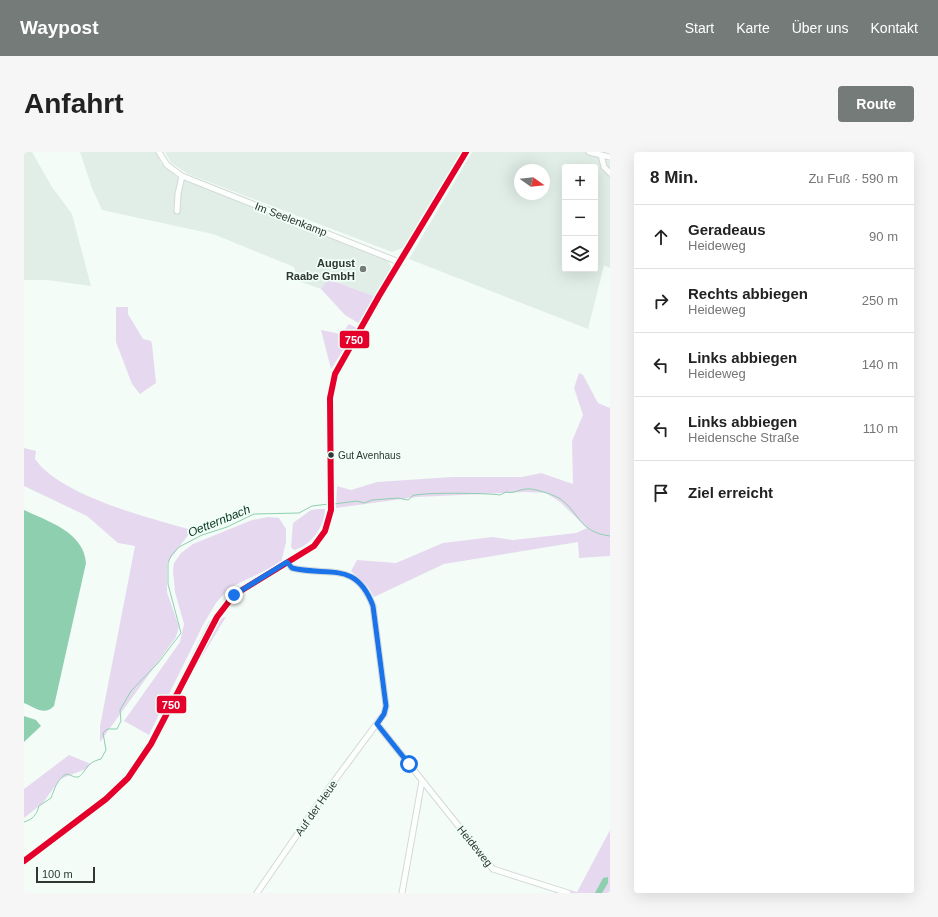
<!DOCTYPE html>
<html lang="de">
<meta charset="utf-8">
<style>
:root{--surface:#fff;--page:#f6f6f6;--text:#222;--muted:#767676;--line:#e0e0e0;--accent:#757b78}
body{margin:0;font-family:Helvetica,sans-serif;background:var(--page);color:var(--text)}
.controls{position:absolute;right:12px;top:12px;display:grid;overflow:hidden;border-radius:4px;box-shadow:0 4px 16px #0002}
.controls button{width:36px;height:36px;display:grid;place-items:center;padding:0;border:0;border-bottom:1px solid var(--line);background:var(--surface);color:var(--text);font:20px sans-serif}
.compass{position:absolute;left:490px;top:12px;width:36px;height:36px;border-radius:50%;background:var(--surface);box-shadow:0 4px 16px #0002;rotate:104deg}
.scale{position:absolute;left:12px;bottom:10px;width:59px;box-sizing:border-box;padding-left:4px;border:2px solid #303633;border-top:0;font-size:11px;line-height:14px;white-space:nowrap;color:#303633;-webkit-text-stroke:3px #f0fff7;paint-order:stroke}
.stop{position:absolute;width:12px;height:12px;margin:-9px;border:3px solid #1a73e8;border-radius:50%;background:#fff}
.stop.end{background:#1a73e8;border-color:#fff;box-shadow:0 1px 4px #0008}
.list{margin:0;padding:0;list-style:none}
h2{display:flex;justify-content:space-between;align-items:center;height:52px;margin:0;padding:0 16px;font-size:17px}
h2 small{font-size:13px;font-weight:400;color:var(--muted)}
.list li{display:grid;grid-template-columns:26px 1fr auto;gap:12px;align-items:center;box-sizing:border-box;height:64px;padding:0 16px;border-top:1px solid var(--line)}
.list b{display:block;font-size:15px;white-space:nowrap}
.list p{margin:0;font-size:13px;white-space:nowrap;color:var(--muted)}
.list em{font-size:13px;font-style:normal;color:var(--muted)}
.icon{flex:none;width:22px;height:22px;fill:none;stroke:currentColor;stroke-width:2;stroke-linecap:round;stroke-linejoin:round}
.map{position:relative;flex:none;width:586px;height:741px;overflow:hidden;border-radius:4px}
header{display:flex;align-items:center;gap:24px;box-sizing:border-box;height:56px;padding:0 20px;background:var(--accent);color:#fff}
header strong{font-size:19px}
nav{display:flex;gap:22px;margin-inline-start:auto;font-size:14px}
.intro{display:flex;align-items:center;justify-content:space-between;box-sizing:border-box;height:96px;padding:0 24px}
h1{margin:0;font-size:28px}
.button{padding:10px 18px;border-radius:4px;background:var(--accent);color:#fff;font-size:14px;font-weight:700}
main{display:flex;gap:24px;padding:0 24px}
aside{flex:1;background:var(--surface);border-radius:4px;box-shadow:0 4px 16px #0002}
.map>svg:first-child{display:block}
.built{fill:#e0eee7;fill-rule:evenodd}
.green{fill:#e6d9ef}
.water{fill:#8ecfb0}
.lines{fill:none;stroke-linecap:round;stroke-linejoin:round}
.stream{stroke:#8ecfb0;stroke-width:1}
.minor-casing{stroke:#d3d9d5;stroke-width:7}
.major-casing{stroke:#d3d9d5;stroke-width:8}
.minor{stroke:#fdfffe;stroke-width:5}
.major{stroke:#fdfffe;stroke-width:6}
.bus-1-casing{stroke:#f0fff7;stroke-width:9}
.bus-1{stroke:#e4002b;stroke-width:6}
.route{stroke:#1a73e8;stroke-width:5}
.poi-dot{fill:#757b78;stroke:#f0fff7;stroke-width:1.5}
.bus-dot{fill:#303633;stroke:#f0fff7;stroke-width:1.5}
.labels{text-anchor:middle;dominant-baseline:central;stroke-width:3.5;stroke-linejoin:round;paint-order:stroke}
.bus-label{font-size:10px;fill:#303633;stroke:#f0fff7;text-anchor:start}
.street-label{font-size:11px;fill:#303633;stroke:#f0fff7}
.poi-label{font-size:11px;font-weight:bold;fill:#303633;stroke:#f0fff7;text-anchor:end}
.water-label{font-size:12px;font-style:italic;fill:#0b3423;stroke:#f0fff7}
.line-badge{stroke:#f0fff7;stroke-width:1.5}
.badge-label{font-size:11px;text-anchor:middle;font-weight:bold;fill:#fff}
</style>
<header>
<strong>Waypost</strong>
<nav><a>Start</a><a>Karte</a><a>Über uns</a><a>Kontakt</a></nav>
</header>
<div class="intro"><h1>Anfahrt</h1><a class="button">Route</a></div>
<main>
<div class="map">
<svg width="586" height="741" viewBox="0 0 586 741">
<rect width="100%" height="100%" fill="#f4fcf7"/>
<path class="built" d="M0,0h8l20,35 20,27 19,72 -44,-6h-23z
M56,0h77l3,10 17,15 208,82 5,5 1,6 -17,26 -45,-17 -8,10 -23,-8 -4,-14 -81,-33 -111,-24 -10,-22z
M141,0h296l-58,96 -11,4 -204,-78 -17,-11z
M448,0h132l2,8 4,1v107l-6,-3 -16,64 -179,-70zM541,15h30v102h-30zM496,18h24v24h-24z"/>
<path class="green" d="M304,127l46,17 -14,28 -15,-9 -24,-26z
M92,155h12v7l15,25 8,2 1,3 4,39 -16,11 -8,-10 -16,-42z
M325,172l8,4 -26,41 -10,-39 20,4z
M555,221l4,2 15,28 12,5v148l-31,2 -1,-16 -134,22 -70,33 -6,-10 -17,-16 6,-11 39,3 47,-20 49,-6 21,3 63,-7 11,-5 -27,-26 -14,-9 -21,-1 -108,5 -81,11 1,-22 14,4 26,-8 75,-5h70l19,-4 32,11 -1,-43 11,-26 -9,-27z
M0,296l12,3 -1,8c26,37 114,59 157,71l-25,33v29l12,35 -3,10 -76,105v-16l35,-180 -17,-3 -31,-27 -63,-30z
M295,357h6c0,17 -14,37 -31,41l-3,-3 2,-24 18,-13z
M244,365l11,1 7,11v13l-5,21 -52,25 -13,15 -13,22 -54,110 -25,-14 56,-79 4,-18 -9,-32 -2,-21 1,-8 7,-10 12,-9 59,-24z
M202,465l-31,51 -14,9 28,-56z
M45,603l22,9 -5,5 -26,10 -17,24 -19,15v-29z
M586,678v63h-45l1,-4 11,3z"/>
<path class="water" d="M0,358c23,11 60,22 62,53l-32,143c-10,10 -18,2 -30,-3z
M0,564l12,4 5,6 -17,16z
M584,725v6l-6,10h-7l8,-15z"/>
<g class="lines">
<path class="stream" d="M310,352l23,-3 7,2 8,-3 26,-2 10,2c2,-1 3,-2 4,-4 6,-4 77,-3 88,-1l6,-3c8,2 11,-2 20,-3 8,-1 25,5 33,9 21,14 19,34 51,38
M0,670c9,-3 12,-6 15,-16l12,-8c4,-10 5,-17 15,-24 4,0 8,4 12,3 8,-3 6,-14 23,-18l5,-9 -3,-17 4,-4h10l4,-8 -1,-11 11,-19 27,-28 23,-30 -13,-49v-21l3,-7 8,-9 23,-12 25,-8 27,-13 45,-1 13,-7 17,-2"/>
<g class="minor-casing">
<path id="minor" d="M135,0l8,13 15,11 217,86
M565,0l21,5
M577,3l3,12 6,6
M153,59l1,-17 4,-18
M353,572l116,145 75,24
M233,741l75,-109 52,-70 2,-8 -13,-100c-17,-46 -44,-29 -81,-38l-5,-6
M378,741l20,-112"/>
</g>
<g class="major-casing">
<path id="major" d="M0,709l82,-62 22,-21 23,-34 66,-127 17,-22 80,-49 11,-15 6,-21 -1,-112 5,-24 44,-78 87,-144"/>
</g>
<use href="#minor" class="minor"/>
<use href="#major" class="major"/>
<g class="bus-1-casing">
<path id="bus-1" d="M0,709l82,-62 22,-21 23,-34 66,-127 17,-22 80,-49 11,-15 6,-21 -1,-112 5,-24 44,-78 87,-144"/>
</g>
<use href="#bus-1" class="bus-1"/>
</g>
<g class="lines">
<path class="route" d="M210,443l53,-33 5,6c37,9 64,-8 81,38l13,100 -2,8 -7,10 32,40"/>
</g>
<circle class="poi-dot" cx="339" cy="117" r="4"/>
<circle class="bus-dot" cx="307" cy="303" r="3.5"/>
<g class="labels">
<g class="bus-label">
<text x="314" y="303">Gut Avenhaus</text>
</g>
<g class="street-label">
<text transform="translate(267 67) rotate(21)">Im Seelenkamp</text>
<text transform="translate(292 656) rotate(-55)">Auf der Heue</text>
<text transform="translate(451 694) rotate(51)">Heideweg</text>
</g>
<g class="poi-label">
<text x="331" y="111">August<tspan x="331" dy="13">Raabe GmbH</tspan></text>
</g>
<g class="water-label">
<text transform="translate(195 369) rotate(-22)">Oetternbach</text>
</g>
</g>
<g class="line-badge">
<rect x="315" y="178" width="31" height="19" rx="4" fill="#e4002b"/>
<rect x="132" y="543" width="31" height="19" rx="4" fill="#e4002b"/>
</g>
<g class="badge-label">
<text x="330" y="192">750</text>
<text x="147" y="557">750</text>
</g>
</svg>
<div class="controls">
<button>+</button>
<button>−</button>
<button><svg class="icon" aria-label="layers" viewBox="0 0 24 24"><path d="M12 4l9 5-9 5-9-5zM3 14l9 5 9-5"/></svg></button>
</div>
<svg class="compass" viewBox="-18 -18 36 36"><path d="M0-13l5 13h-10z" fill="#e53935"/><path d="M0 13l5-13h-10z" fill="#767676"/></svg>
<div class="scale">100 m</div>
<div class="stop" style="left:385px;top:612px"></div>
<div class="stop end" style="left:210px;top:443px"></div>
</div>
<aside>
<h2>8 Min.<small>Zu Fuß · 590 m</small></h2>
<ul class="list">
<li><svg class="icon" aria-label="ahead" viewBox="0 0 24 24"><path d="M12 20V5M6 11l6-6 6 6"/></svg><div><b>Geradeaus</b><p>Heideweg</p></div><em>90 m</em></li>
<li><svg class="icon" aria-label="right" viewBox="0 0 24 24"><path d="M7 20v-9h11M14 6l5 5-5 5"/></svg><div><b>Rechts abbiegen</b><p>Heideweg</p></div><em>250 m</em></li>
<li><svg class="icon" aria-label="left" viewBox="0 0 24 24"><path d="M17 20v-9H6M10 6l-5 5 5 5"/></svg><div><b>Links abbiegen</b><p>Heideweg</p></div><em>140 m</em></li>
<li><svg class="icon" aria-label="left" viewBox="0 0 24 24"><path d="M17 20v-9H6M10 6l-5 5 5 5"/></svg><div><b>Links abbiegen</b><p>Heidensche Straße</p></div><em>110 m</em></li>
<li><svg class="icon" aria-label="arrive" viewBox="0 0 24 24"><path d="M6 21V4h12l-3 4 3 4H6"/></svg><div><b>Ziel erreicht</b></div></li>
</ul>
</aside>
</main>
